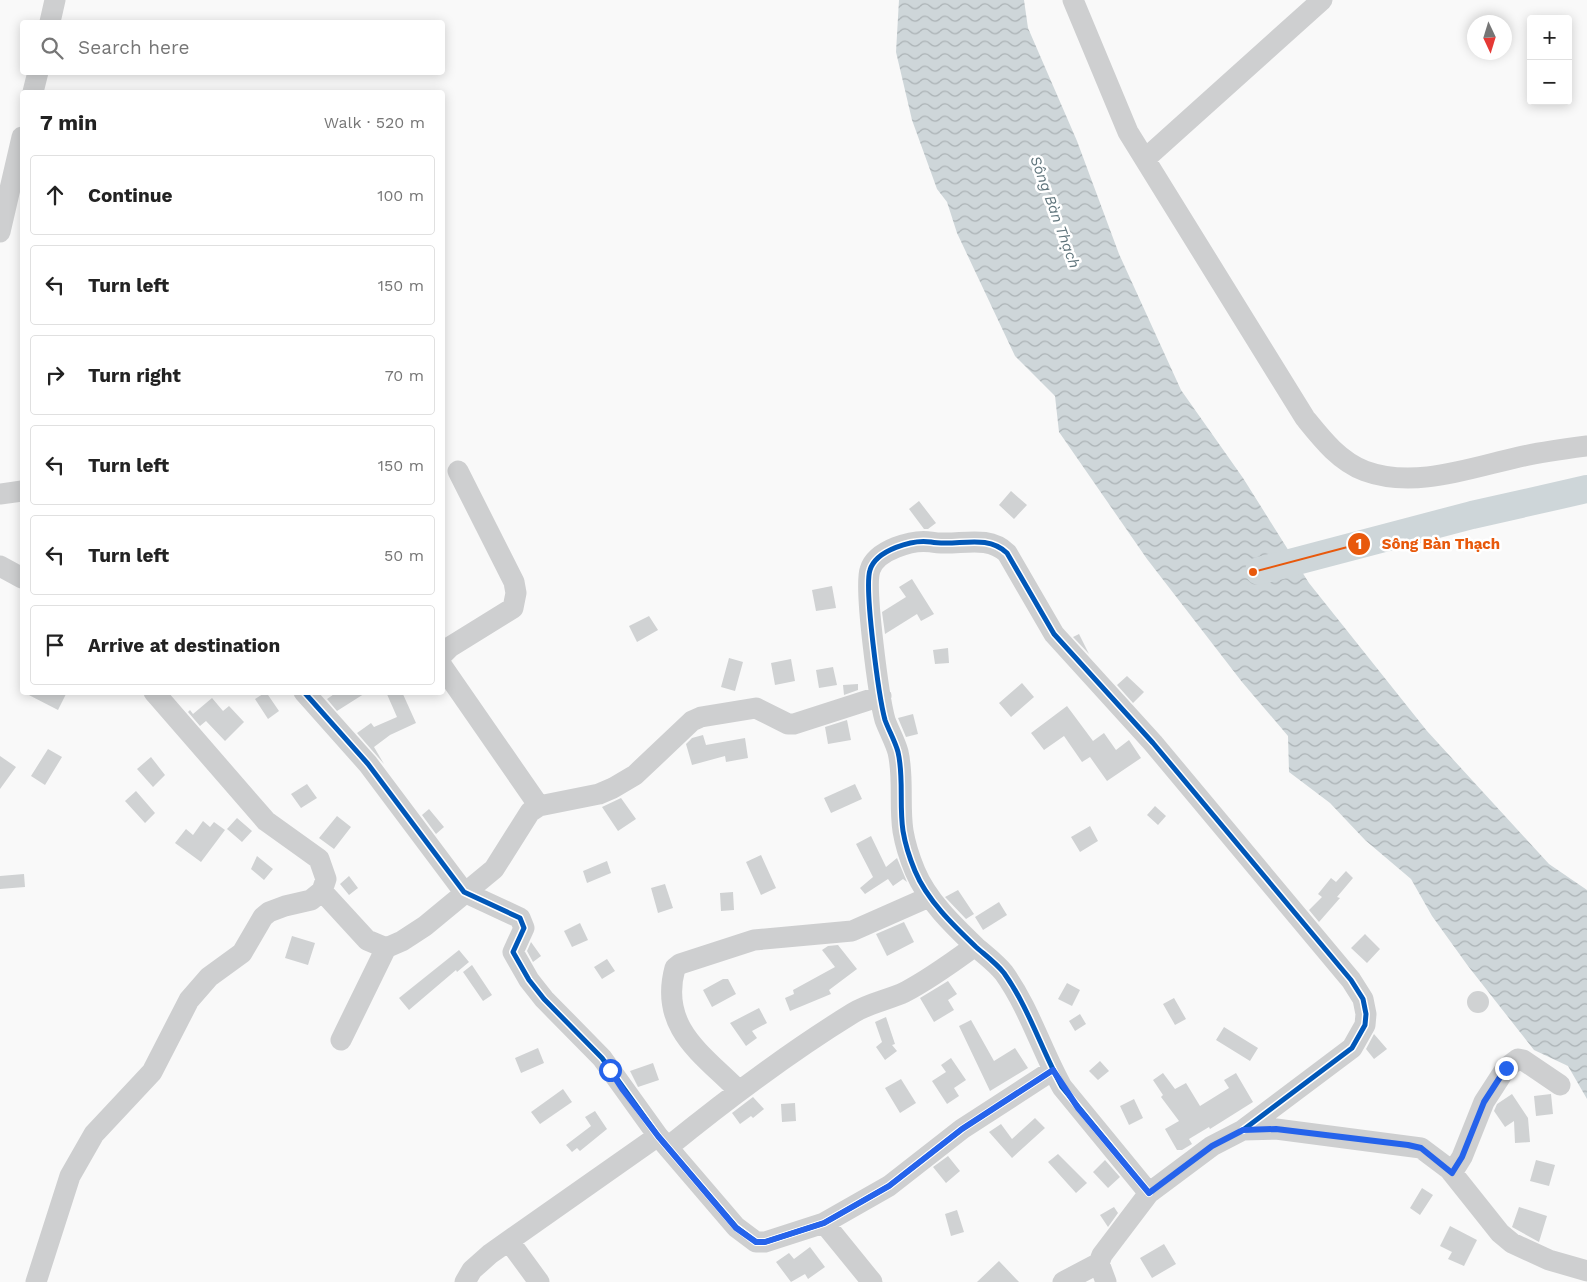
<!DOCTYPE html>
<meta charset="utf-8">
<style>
:root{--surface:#fff;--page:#f6f6f6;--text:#222;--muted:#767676;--line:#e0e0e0}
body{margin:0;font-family:"Work Sans",sans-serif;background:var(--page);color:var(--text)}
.controls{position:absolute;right:15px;top:15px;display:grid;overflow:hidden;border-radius:5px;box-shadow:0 2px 12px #0003}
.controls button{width:45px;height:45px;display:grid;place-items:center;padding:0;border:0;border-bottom:1px solid var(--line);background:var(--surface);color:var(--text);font:25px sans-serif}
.compass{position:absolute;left:1467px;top:15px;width:45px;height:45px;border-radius:50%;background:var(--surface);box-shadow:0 2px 12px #0003;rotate:176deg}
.stop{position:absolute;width:15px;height:15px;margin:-11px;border:4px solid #2563eb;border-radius:50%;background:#fff}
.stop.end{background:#2563eb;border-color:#fff;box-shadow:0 1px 5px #0008}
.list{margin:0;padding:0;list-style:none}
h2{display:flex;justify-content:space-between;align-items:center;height:65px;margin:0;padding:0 20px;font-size:21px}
h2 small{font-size:16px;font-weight:400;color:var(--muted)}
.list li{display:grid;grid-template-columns:32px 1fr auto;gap:15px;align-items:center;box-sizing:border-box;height:80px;margin:0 10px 10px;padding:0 10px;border:1px solid var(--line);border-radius:5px}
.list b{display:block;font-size:19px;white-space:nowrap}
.list em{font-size:16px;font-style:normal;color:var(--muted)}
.icon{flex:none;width:28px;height:28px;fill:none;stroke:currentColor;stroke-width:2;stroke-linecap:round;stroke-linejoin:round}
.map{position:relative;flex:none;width:1587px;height:1282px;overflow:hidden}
.search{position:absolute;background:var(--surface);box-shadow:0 2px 12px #0003;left:20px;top:20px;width:425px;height:55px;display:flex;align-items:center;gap:12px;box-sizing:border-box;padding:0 18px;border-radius:5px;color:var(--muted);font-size:19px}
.panel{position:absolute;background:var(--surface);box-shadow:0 2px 12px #0003;left:20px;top:90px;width:425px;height:605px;border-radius:5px}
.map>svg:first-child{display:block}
.water{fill:url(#water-waves)}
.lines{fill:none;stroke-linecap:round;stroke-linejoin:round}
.river{stroke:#ced6d9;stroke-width:28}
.building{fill:#d0d2d3}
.minor{stroke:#cecfd0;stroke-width:21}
.cycleway-casing{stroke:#fff;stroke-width:8}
.cycleway{stroke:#0057b8;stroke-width:5}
.route{stroke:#2563eb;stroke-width:6}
.labels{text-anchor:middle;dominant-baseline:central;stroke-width:5;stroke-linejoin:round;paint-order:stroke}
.water-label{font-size:15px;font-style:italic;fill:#60757c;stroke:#fff}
.leader{fill:none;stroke:#e8590c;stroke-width:2}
.callout-dot{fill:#e8590c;stroke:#fff;stroke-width:2}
.mark-label{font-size:15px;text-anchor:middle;font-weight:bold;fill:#fff}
.callout-label{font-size:15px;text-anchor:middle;font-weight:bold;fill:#e8590c;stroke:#fff;stroke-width:5;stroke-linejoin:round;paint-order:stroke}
</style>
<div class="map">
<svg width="1587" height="1282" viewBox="0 0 1587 1282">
<defs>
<pattern id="water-waves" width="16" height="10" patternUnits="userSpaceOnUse" patternTransform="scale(1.25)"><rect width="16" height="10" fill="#ced6d9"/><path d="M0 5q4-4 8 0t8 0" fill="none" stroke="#abb2b5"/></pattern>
</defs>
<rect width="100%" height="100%" fill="#f9f9f9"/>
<path class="water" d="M899,0h125l4,28 49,113 42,113 62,136 62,88 66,105 118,148 122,133 38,26v209l-19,-33 -34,-16 -66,-84 -36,-50 -21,-37 -46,-39 -35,-37 -41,-31 -1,-36 -46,-54 -95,-123 -88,-127 -4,-36 -40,-40 -58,-123 -10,-31 -10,-13 -25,-69 -16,-68z"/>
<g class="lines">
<path class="river" d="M1259,571l213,-56 115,-26"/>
</g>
<path class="building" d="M1011,491l16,14 -13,14 -15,-14z
M919,501l17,22 -8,6h-4l-15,-20z
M912,579l22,35 -13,7 -4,-7 -32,20 -3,-22 24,-15 -7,-10z
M832,586l4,22 -20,3 -4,-21z
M649,616l9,14 -21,12 -8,-16z
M1079,634l10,20 -16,-17z
M948,648l1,15 -14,1 -2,-14z
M729,658l14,4 -8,29 -14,-4z
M791,659l4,22 -20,4 -4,-22z
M833,667l4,18 -18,3 -3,-18z
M1127,676l17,16 -11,11 -16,-18z
M1022,683l12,14 -23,20 -12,-14z
M858,684v6l-14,5 -1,-10z
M23,692h44l-9,18z
M266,692l13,19 -11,8 -13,-20z
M337,692h30l-30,19 -10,-12z
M386,692h16l14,31 -26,12 -16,12 10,17 -27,-31 14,-10 3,4 23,-10z
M212,698l11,13 6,-5 15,16 -19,19 -19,-20 -6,5 -12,-14 2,-2 3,4z
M1067,706l26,35 11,-8 12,17 13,-10 12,18 -34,23 -17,-24 -8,5 -18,-26 -20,14 -13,-17z
M913,714l5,20 -12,3 -8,-19z
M847,720l4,20 -23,4 -3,-17z
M703,735l3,10 39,-7 3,20 -22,4 -1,-6 -33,9 -6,-21 6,-6z
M48,749l14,8 -17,28 -14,-9z
M0,756l16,11 -16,22z
M151,757l14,18 -12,12 -16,-18z
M307,784l10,14 -16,10 -10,-14z
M855,784l7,15 -31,14 -7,-15z
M136,791l19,22 -10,10 -20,-22z
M621,798l15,21 -18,12 -16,-24z
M1155,806l11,10 -8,9 -11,-10z
M429,809l15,18 -8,7 -14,-19z
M337,816l14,11 -17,22 -15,-11z
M237,818l15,13 -10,11 -15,-13z
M203,821l7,6 4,-5 11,8 -24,32 -26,-19 11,-14 7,6z
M1090,826l8,15 -18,11 -9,-15z
M871,836l15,31 11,-9 10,24 -4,-3 -10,7 -5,-7 -23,15 -5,-6 13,-11 -17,-33z
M761,855l15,33 -15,7 -15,-33z
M257,856l16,13 -9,11 -13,-11z
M607,861l4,12 -24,10 -4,-12z
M1346,871l7,7 -16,19 3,1 -21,24 -10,-12 13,-13 -4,-3 13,-16 5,4z
M24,874l1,13 -25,2v-13z
M349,876l9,12 -9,7 -9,-11z
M665,884l8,24 -15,5 -7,-25z
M958,890l16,24 -8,5 -21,-22z
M733,892l1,18 -13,1 -1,-18z
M999,902l8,13 -24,15 -8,-13z
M904,922l10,20 -27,14 -11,-22z
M580,923l8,17 -16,7 -8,-16z
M1365,934l15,15 -13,14 -16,-15z
M292,936l23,7 -7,22 -23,-7z
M531,942l10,14 -8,6 -6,-11z
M838,945l19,24 -28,21 2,4 -41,17 -5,-13 9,-4 -1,-4 42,-23 -13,-17 6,-4z
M459,950l10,12 -12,10 -1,-2 -47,40 -10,-12z
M607,959l8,12 -13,8 -8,-12z
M472,965l20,30 -9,6 -20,-29z
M723,979h5l8,15 -24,13 -9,-17z
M948,981l9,13 -9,6 6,10 -20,12 -14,-24z
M1067,983l13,7 -8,16 -14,-7z
M1467 1002a11 11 0 1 1 22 0a11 11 0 1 1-22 0Z
M1174,998l12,21 -11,6 -12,-21z
M759,1008l8,15 -15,8 5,7 -11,8 -16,-23z
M1080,1014l6,10 -11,7 -6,-10z
M886,1017l9,27 -3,1 5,6 -12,9 -9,-13 6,-5 -7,-20z
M971,1020l23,41 21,-13 13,20 -38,23 -31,-65z
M1224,1027l34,21 -8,13 -34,-21z
M1374,1034l13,15 -13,10 -8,-10z
M538,1048l6,15 -23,10 -6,-15z
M951,1058l15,22 -12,8 5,8 -12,8 -15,-23 14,-9 -5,-7z
M1100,1061l9,10 -11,9 -9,-9z
M653,1063l6,17 -21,7 -8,-16z
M1163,1073l12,16 11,-6 14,23 29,-18 -5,-8 12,-7 17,29 -43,27 -1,-2 -20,12 3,5 -10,6h-5l-12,-21 14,-8 -18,-24 2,-2 -10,-15z
M901,1079l15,24 -16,10 -15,-25z
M563,1089l9,13 -32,22 -9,-12z
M1512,1094l16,24 2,24 -15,1 -1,-22 -9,6 -11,-16 3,-7z
M1551,1094l2,20 -17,2 -2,-20z
M753,1097l11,12 -11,9 -2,-2 -11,8 -8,-11z
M1134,1099l9,19 -14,7 -9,-19z
M795,1103l1,18 -14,1 -1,-18z
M595,1111l12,18 -27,22 -3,-3 -5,4 -6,-7 25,-19 -6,-9z
M1035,1118l10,10 -33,30 -23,-26 12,-8 11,15z
M1058,1154l29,29 -11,10 -28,-31z
M948,1156l12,15 -14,12 -13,-16z
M1105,1160l15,17 -12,11 -15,-16z
M1536,1160l19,5 -6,21 -19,-5z
M1422,1188l11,7 -13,20 -10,-7z
M1114,1207l4,6 -10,14 -8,-12z
M1519,1207l28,9 -8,26 -27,-15z
M957,1210l7,22 -13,4 -6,-22z
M1450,1226l27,14 -13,26 -16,-7 4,-7 -12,-6z
M1164,1244l12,20 -24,14 -12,-20z
M810,1247l15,20 -17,12 -3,-5 -14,8 -15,-20 13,-9 5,6z
M999,1261l20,21h-42z"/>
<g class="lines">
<path class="minor" d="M1073,0l55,132 177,286c17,21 34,43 60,53 49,18 105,-3 154,-14 22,-5 45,-8 68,-11
M50,22l5,-22
M33,92l5,-20
M1145,159l177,-159
M0,232l22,-95
M0,494l22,-3
M0,566l22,12
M442,655l8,-8 63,-39 3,-15 -2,-11 -56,-111
M442,666l97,140
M304,692l64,72 96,128 56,26 4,10 -11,24 16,28 15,19 58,59 56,78 78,91 20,15h9l59,-19 65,-37 73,-57 91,-59
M322,891l45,49 19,8 16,-7 23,-15 69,-57 36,-57 9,-6 60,-12 14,-6 22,-13 57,-54 9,-4 55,-9 32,16h6l87,-28
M341,1040l45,-92
M738,1090c-37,-37 -79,-63 -63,-122l5,-4 74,-24 98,-9 77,-34
M668,1147c59,-48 120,-94 185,-134 16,-10 35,-13 52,-21 25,-13 48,-30 70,-46
M1452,1173l10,-16 22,-55 22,-34 12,-9 5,1 37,25
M1149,1193l-87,-106c-21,-38 -33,-79 -58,-114 -8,-10 -19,-18 -28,-26 -23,-22 -49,-47 -61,-76 -5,-12 -10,-28 -12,-40 -4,-26 1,-54 -5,-79 -3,-11 -9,-21 -13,-32 -6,-22 -21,-132 -15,-150 6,-20 43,-31 61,-28 26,5 55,-9 76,11l47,81 99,109 198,237 12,19 3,15 -1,11 -13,23 -109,82
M824,1223l48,59
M509,1241l30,41
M36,1282l34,-106 24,-42 58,-62 37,-72 20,-23 33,-24 21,-36 6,-5 16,-6 26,-6 11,-9 4,-12 -7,-20 -53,-38 -112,-129
M465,1282l7,-12 18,-16 168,-118
M1063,1282l36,-19
M1106,1282l-7,-19 3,-8 47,-62 63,-47 31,-16 33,-1 145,19 28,21 51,64 12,10 37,17 38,11"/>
<g class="cycleway-casing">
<path id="cycleway" d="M304,692l64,72 96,128 56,26 4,10 -11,24 16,28 15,19 58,59 56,78 78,91 20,15h9l59,-19 65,-37 73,-57 91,-59
M1149,1193l-87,-106c-21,-38 -33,-79 -58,-114 -8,-10 -19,-18 -28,-26 -23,-22 -49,-47 -61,-76 -5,-12 -10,-28 -12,-40 -4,-26 1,-54 -5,-79 -3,-11 -9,-21 -13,-32 -6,-22 -21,-132 -15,-150 6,-20 43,-31 61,-28 26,5 55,-9 76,11l47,81 99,109 198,237 12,19 3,15 -1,11 -13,23 -109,82"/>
</g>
<use href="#cycleway" class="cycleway"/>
</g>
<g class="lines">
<path class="route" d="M610,1070l13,20 35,46 78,92 20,14h9l59,-19 65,-37 73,-57 91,-59 25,38 71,85 63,-47 31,-16 33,-1 132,16 13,3 31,25 10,-16 22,-55 22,-34"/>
</g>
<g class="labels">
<g class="water-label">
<text transform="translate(1055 212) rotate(70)">Sông Bàn Thạch</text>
</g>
</g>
<path class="leader" d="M1253 572L1359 544"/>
<g class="callout-dot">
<circle cx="1253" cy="572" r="5"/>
<circle cx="1359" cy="544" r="12"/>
</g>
<g class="mark-label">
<text x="1359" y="549">1</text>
</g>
<g class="callout-label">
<text x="1441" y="549">Sông Bàn Thạch</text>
</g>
</svg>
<div class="controls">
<button>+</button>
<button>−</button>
</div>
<svg class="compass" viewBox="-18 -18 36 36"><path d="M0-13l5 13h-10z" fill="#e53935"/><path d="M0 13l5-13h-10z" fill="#767676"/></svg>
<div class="stop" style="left:610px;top:1070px"></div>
<div class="stop end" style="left:1506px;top:1068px"></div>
<div class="search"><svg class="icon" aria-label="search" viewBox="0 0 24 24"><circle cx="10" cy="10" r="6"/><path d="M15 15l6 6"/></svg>Search here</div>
<section class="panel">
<h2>7 min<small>Walk · 520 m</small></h2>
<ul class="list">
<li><svg class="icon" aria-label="ahead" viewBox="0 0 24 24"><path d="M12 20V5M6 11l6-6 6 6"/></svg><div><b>Continue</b></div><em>100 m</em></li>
<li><svg class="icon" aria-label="left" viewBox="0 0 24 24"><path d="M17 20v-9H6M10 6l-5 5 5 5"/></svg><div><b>Turn left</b></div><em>150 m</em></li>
<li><svg class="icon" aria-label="right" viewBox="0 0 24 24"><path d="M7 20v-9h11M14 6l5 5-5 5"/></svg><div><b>Turn right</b></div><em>70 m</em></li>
<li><svg class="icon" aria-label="left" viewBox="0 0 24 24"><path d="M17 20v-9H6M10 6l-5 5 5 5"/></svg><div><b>Turn left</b></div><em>150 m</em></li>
<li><svg class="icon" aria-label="left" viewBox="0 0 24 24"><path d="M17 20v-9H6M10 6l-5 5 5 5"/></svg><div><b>Turn left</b></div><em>50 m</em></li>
<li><svg class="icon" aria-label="arrive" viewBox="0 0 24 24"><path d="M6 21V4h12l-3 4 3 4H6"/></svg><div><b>Arrive at destination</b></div></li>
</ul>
</section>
</div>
